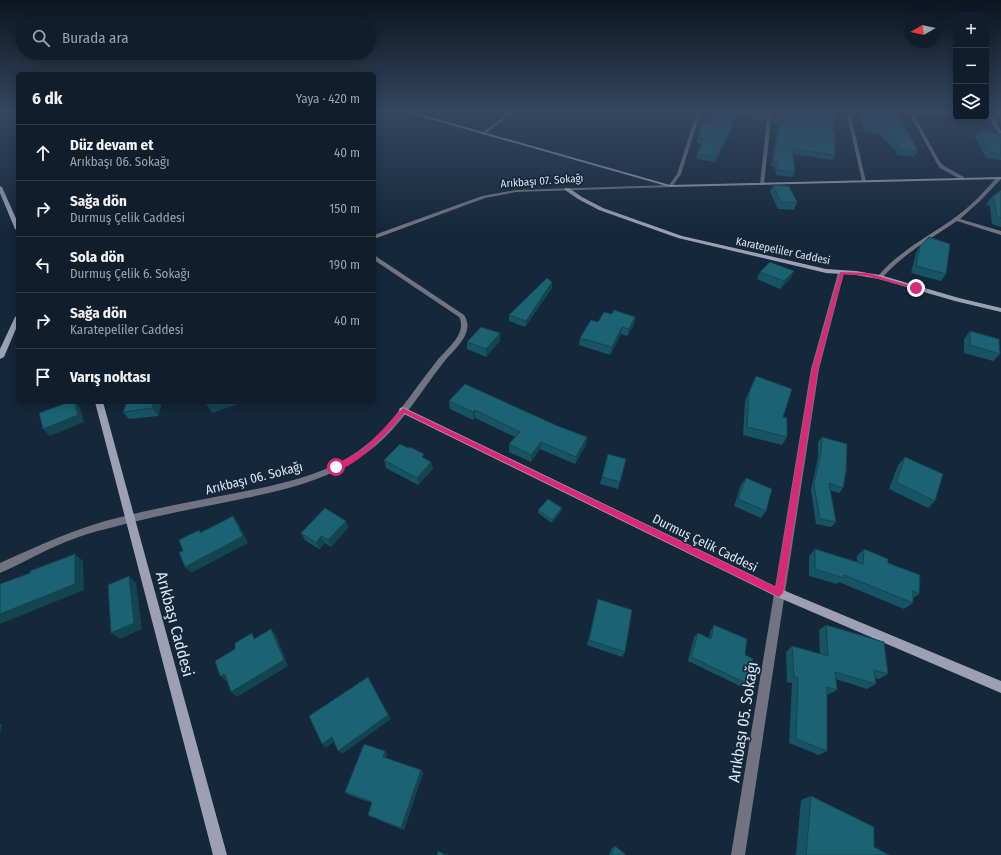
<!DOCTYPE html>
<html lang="tr">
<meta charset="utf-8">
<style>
:root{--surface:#0f1d2c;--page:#1d2a38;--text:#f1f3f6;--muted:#9ba2a9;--line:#2f3b48}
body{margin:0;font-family:"Fira Sans Condensed",sans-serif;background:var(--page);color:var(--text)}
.controls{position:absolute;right:12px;top:12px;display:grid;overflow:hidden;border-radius:6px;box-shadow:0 2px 10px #0003}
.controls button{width:36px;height:36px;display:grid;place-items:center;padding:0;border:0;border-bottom:1px solid var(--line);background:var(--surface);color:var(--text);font:20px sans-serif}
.compass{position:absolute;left:905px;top:12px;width:36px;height:36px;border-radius:50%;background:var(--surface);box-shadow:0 2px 10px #0003;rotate:261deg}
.stop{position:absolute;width:12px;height:12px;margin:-9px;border:3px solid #db2777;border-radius:50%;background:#fff}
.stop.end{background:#db2777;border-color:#fff;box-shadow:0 1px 4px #0008}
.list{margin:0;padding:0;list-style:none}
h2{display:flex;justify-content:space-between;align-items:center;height:52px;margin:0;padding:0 16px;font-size:17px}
h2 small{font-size:13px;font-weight:400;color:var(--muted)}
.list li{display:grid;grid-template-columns:26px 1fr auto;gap:12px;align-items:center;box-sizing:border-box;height:56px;padding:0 16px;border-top:1px solid var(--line)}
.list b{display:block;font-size:15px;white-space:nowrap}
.list p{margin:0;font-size:13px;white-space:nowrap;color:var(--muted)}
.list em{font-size:13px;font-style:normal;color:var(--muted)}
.icon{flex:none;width:22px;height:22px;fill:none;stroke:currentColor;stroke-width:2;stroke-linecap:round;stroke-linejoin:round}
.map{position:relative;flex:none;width:1001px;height:855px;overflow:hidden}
.search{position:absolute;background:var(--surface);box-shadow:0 2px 10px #0003;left:16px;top:16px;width:360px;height:44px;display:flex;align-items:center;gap:10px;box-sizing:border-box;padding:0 14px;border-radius:22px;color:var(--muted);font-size:15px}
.panel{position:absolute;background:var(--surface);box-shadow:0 2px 10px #0003;left:16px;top:72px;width:360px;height:332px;border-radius:6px}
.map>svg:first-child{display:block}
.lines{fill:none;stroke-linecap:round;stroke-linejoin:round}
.street{fill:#727380;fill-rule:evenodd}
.secondary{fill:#9da0b4;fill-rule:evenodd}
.wall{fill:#175463}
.shaded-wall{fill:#134550}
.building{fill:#1b6273;stroke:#134550}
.route{fill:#db2777}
.labels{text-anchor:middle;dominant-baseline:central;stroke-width:3.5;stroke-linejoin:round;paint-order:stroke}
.far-street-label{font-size:11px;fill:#dae6f3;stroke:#14273b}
.street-label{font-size:13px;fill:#dae6f3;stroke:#14273b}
.near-street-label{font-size:16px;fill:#dae6f3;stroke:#14273b}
</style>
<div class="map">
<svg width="1001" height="855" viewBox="0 0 1001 855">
<rect width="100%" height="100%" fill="#14273b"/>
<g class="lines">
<path class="street" d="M510,111h5l-31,24h-2v-2z
M697,111h4l-20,63 -9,13 -156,5 -31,6 -111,41v-4l108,-39 34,-6 153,-5 8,-11z
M768,111h4l-8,73 -2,1 -2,-1z
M846,111h4l16,71 -4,-1z
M899,111l57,3v2l-43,-3 27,49 4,4 20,11v2h-4l-20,-11 -4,-6 -27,-49z
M986,111h3l12,20v4l-2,-1 -9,-15 -16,-2h14z
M997,177h4v2l-21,22 -20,18 41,12v4l-44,-14c-27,18 -54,33 -75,57h-4v-2c22,-26 52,-40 79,-60 15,-11 28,-25 40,-39z
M374,255l90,60c12,18 -10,34 -21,48 -24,31 -45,68 -78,91 -41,29 -90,38 -138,48 -41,8 -81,16 -121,27 -23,5 -44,14 -65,24 -14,7 -27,14 -41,20v-10c40,-18 78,-36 121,-46 36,-9 73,-16 110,-23 45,-9 92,-17 130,-45 31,-23 51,-57 75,-87 9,-12 32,-28 23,-45l-85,-57z
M841,271l3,2 -25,96 -74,486h-14l80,-486 27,-96z"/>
<path class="secondary" d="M402,111h7l261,74 331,-8v2l-331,8z
M0,186l2,1 16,36v8l-3,-2 -15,-36z
M565,188h4l13,9 21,11 79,28 144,33 30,2 24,4 79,23 42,10v4l-46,-11 -76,-22 -23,-4 -30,-2 -148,-35 -79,-28 -21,-11 -13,-9z
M18,315v9l-14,33 -4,2v-10l15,-32z
M95,402h8l124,453h-14z
M403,407l380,183 218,91v12l-226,-97 -375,-184 -1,-2 1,-2z"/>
</g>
<path class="wall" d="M716,111h52l-3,10 -31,-5 -5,19 -14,27 -19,-3 1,-5 5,-10 -5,-1 5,-21 8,1z
M773,111h64l-3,7 -1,15 2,22 -2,5 -40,-6 2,18 -2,5 -17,-2 -1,-8 -4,-1 8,-43 -7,-1z
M861,111h35l22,40 -4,6 -17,-2 -2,-5 -16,-16 -15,-3 -4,-19z
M996,111h5v10z
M978,131l23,3v26l-15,-2 -11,-22z
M773,185l24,17 -3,8 -16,-1 -8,-17z
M1001,190v37l-9,-3 -2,-18 -4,-1 5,-7z
M920,246l26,28 -5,7 -30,-8 5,-20z
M794,271l-4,8 -10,10 -23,-10 3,-7z
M552,282v6l-27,39 -16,-6v-6z
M612,314l23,3 -1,8 -7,11 -6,-2 -11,21 -31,-10 1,-7 18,-16z
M970,331l30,23 -7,7 -29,-8v-14z
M500,333v8l-14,16 -19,-8v-7z
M756,376l27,41 4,20 -5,8 -39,-10 2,-34 7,-17z
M449,401l111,26 27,10 -1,8 -11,19 -35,-15 -9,13 -22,-10v-8l6,-7 -40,-19 -2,2 -23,-11z
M162,402l-4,14 -29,3 -6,-7z
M822,437l21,51 -4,5 -9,-3 6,32 -5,5 -15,-3 -5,-34 7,-33v-15z
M905,457l30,44 -7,7 -39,-19 9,-24z
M425,458l8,11 -15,16 -32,-17 -2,-8z
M626,459l-8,30 -18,-5 2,-7z
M746,478l20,33 -5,7 -27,-12 7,-21z
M562,508l-1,4 -9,11 -14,-10v-3z
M346,521l2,7 -17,19 -6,-4 -6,6 -14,-9 -4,-7z
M815,549l42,13v-6l7,-7 24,14 31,31 -6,4v5l-9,6 -65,-27 -2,2 -28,-8v-20z
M598,599l27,53 -3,5 -35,-12z
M714,625l31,30 3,29 -4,4 -56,-27 6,-24 4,-4 11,5 2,-8z
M826,625l62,49 -9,5 -4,-1 1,6 -9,5 -31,-10 1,11 -8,4h-2v57l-8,4 -30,-12 3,-60 -5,-1 -1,-30 6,-6 28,8 -1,-24z
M385,751l2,4 -1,3 35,12 2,3 -19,57 -33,-13 -3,-2 4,-12 -23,-8 -4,-3z
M811,796l63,51 15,8h-93l5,-55z
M615,846l11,9h-17l3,-7z"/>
<path class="shaded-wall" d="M731,130l-2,5 -14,27 1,-5z
M794,271l-4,8 -10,10 4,-8z
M552,282v6l-27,39 1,-6z
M635,317l-1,8 -7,11 2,-7z
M622,327l-1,7 -11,21 2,-8z
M500,333v8l-14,16v-8z
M74,402h1l5,6 4,14 -34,14 -7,-7z
M154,402h8l-4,14 -6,-8z
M218,402h23v1l-29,10 -5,-8z
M475,410v8l-2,2v-8z
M587,437l-1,8 -11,19 1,-7z
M541,442l-1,7 -9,13v-7z
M431,462l2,7 -15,16 -1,-7z
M562,508l-1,4 -9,11v-3z
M233,516l5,7 10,20 -57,30 -6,-6z
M346,521l2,7 -17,19 -3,-7z
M321,536l4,7 -6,6 -3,-6z
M75,554l8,7 1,29 -84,34v-10z
M129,576l7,7 6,46 -22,10 -9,-6z
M271,629l5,6 12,31 -51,31 -6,-5z
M225,674l6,5 -5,2 -6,-5z
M368,677l23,42 -49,35 -4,-3z
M0,724h2l-2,10z
M332,737l4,3 -10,8 -4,-4z
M385,751l2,4 -2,5 -2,-3z
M421,770l2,3 -19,57 -3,-2z"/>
<path class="building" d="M716,111h52l-1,5 -31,-4 -5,18 -15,27 -19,-3 7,-15 -6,-1 4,-16 8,1z
M774,111h63l-3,5 -1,17h2v22l-43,-6 3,23 -17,-2 -1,-8 -4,-1 8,-43 -7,-1z
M864,111h32l22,40 -18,-2 -2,-5 -16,-16 -15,-3z
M978,131l23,3v20l-11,-2z
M773,185l16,1 8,16h-16z
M1001,190v28l-4,-1 -3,-18 -3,-1z
M929,237l21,7 -4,30 -30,-8 4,-20z
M770,262l24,9 -10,10 -24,-9z
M547,278l5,4 -26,39 -17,-6z
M614,310l21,7 -6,12 -7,-2 -10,20 -32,-9 11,-18 7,2 6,-10 8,2z
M481,327l19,6 -14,16 -19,-7z
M970,331l29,8 1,15 -30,-9z
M756,376l36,13 -9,28 4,1v19l-40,-10 2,-34z
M465,384l95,43 27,10 -11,20 -35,-15 -10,13 -22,-11 11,-12 -45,-22 -2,2 -24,-11z
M69,402h5l4,13 -35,14 -4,-16z
M127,402h27l-2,6 -29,4z
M206,402h12l-11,3z
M822,437l25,7 -1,27 -3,17 -14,-5 7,39 -16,-3 -6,-35 7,-32z
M400,444l8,4 2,-1 14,7 -2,3 9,5 -14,16 -33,-18z
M608,454l18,5 -6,23 -18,-5z
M905,457l38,17 -8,27 -39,-19z
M746,478l26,11 -6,22 -28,-12z
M548,499l14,9 -10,12 -14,-10z
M325,508l21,13 -18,19 -7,-4 -5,7 -15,-10z
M233,516l10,20 -58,31 -6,-15 4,-1 -4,-11 20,-10 1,3z
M815,549l48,15 1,-15 24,10v4l32,12 -1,19 -6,-3v12l-69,-28v3l-29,-9z
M75,554v30l-75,30v-30l30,-11v-2z
M129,576l5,47 -23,10 -3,-48z
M598,599l34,11 -7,42 -36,-12z
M714,625l33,14 -2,16 8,4 -5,25 -57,-27 7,-24 13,6z
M826,625l58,17 4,32 -14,-4 2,14 -41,-12 2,18 -10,-3v64l-31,-12 2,-61 -4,-1 -2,-31 36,10z
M271,629l13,31 -53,32 -6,-18 -5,2 -5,-15 20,-12v-6l17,-10 2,6z
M368,677l20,38 -50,36 -6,-14 -10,7 -13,-28z
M364,744l21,7 -2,6 38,13 -20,58 -33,-13 4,-13 -27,-10z
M811,796l63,31v20l15,8h-83z
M615,846l11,9h-15z
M438,851l8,4h-9z"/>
<linearGradient id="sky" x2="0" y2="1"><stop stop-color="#0b1520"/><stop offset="0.48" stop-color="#344760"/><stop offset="1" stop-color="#344760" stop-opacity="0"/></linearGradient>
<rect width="1001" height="231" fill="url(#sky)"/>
<path class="route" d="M840,272l28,1 50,15 -2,1 -49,-13 -24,-2 -25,95 -35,224 -4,4 -375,-184c-12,14 -51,60 -70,56l-1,-2 30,-18 15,-14 25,-27 373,179 36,-218z"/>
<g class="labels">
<g class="far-street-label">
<text transform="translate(542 181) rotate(-4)">Arıkbaşı 07. Sokağı</text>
<text transform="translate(783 251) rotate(12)">Karatepeliler Caddesi</text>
</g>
<g class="street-label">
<text transform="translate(254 478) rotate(-14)">Arıkbaşı 06. Sokağı</text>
<text transform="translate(705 543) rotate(26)">Durmuş Çelik Caddesi</text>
</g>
<g class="near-street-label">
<text transform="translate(175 624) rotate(75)">Arıkbaşı Caddesi</text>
<text transform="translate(743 722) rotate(-81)">Arıkbaşı 05. Sokağı</text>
</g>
</g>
</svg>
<div class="controls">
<button>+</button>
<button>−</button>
<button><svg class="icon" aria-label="layers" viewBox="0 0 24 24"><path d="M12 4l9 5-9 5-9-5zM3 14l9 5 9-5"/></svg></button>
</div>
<svg class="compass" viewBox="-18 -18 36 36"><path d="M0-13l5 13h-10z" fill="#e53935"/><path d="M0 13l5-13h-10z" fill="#9ba2a9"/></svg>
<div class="stop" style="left:336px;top:467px"></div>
<div class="stop end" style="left:916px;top:288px"></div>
<div class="search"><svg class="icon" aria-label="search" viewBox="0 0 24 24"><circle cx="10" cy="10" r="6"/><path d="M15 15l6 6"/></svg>Burada ara</div>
<section class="panel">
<h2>6 dk<small>Yaya · 420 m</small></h2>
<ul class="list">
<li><svg class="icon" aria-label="ahead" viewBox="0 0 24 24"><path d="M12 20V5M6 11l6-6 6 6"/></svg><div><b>Düz devam et</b><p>Arıkbaşı 06. Sokağı</p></div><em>40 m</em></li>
<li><svg class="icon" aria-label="right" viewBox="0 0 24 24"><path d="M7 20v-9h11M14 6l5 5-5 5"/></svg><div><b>Sağa dön</b><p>Durmuş Çelik Caddesi</p></div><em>150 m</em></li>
<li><svg class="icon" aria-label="left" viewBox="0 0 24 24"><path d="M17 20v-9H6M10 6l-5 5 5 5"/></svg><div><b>Sola dön</b><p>Durmuş Çelik 6. Sokağı</p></div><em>190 m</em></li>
<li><svg class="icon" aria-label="right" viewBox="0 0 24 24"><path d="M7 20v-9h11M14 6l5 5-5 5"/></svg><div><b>Sağa dön</b><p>Karatepeliler Caddesi</p></div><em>40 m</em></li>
<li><svg class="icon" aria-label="arrive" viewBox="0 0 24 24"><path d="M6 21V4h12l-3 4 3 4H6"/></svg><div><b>Varış noktası</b></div></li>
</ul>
</section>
</div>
